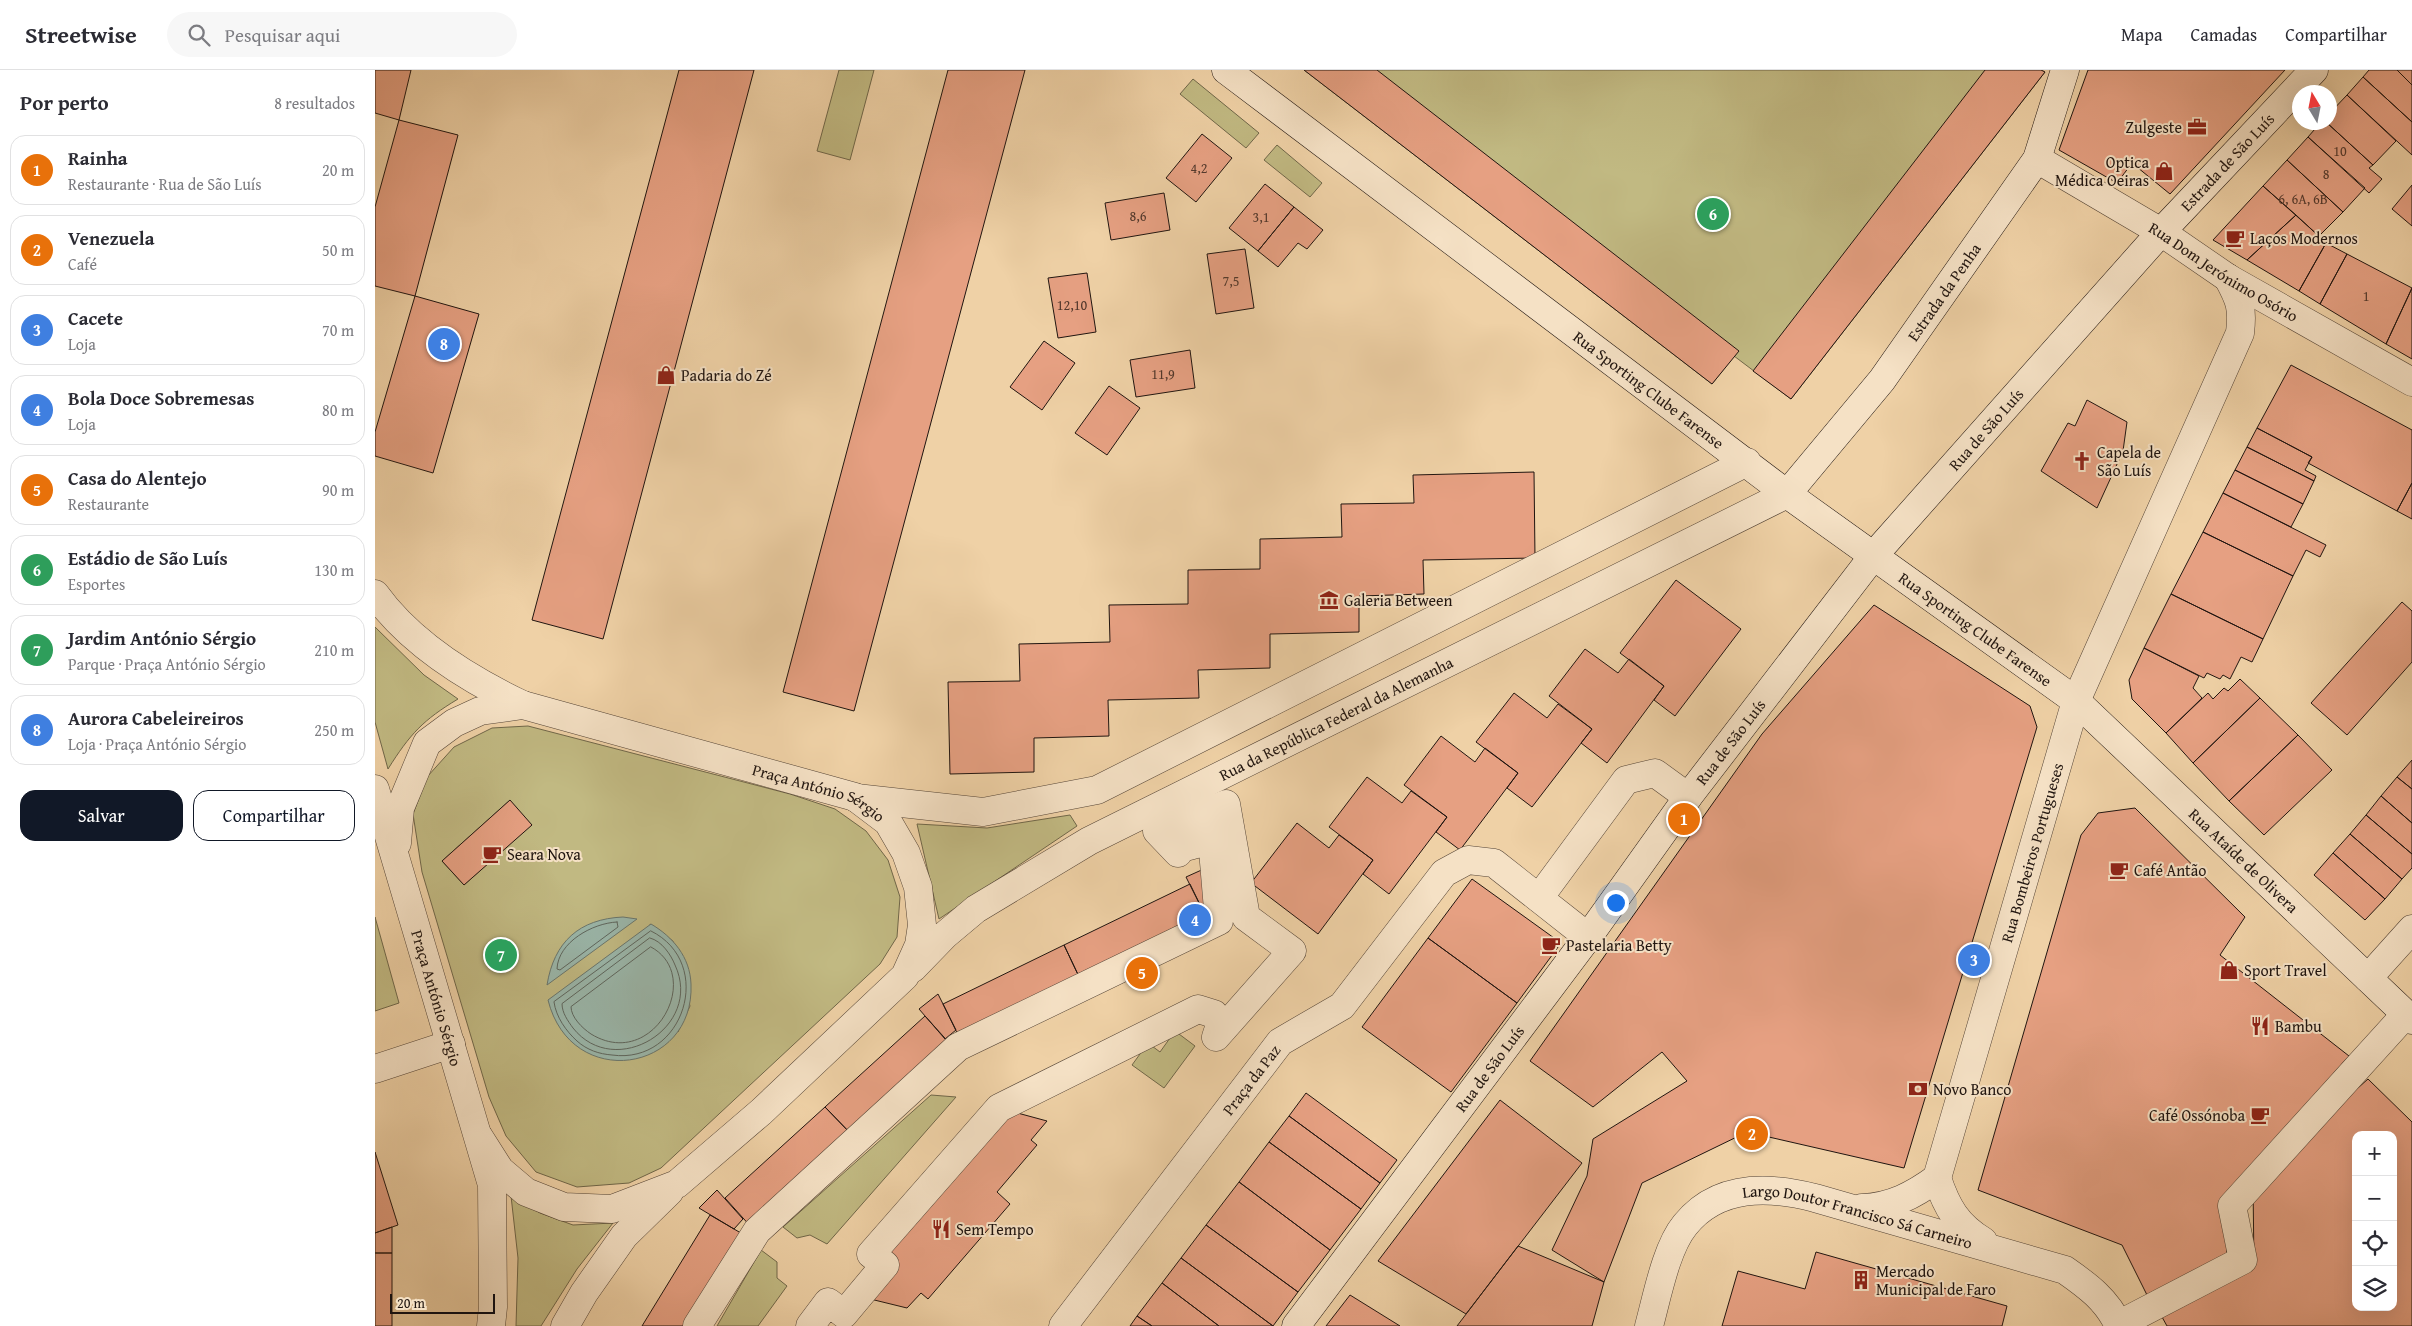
<!DOCTYPE html>
<html lang="pt">
<meta charset="utf-8">
<style>
:root{--surface:#fff;--page:#f7f7f7;--text:#2b2b33;--muted:#7c7c81;--line:#e1e1e2;--accent:#111827}
body{margin:0;font-family:"Gentium Book Plus",serif;background:var(--page);color:var(--text)}
.controls{position:absolute;right:15px;bottom:15px;display:grid;overflow:hidden;border-radius:10px;box-shadow:0 5px 20px #0002}
.controls button{width:45px;height:45px;display:grid;place-items:center;padding:0;border:0;border-bottom:1px solid var(--line);background:var(--surface);color:var(--text);font:25px sans-serif}
.compass{position:absolute;left:1917px;top:15px;width:45px;height:45px;border-radius:50%;background:var(--surface);box-shadow:0 5px 20px #0002;rotate:350deg}
.scale{position:absolute;left:15px;bottom:12px;width:105px;box-sizing:border-box;padding-left:5px;border:2px solid #201510;border-top:0;font-size:14px;line-height:18px;white-space:nowrap;color:#201510;-webkit-text-stroke:4px #f5e1c5;paint-order:stroke}
.you{position:absolute;left:1240px;top:832px;width:18px;height:18px;margin:-12px;border:4px solid #fff;border-radius:50%;background:#1a73e8;box-shadow:0 0 0 8px #1a73e833}
.badge{display:grid;place-items:center;width:32px;height:32px;border-radius:50%;background:var(--accent);color:#fff;font-size:16px;font-weight:700}
.pin{position:absolute;translate:-50% -50%;border:2px solid #fff;box-shadow:0 1px 5px #0006}
.list{margin:0;padding:0;list-style:none}
h2{display:flex;justify-content:space-between;align-items:center;height:65px;margin:0;padding:0 20px;font-size:21px}
h2 small{font-size:16px;font-weight:400;color:var(--muted)}
.list li{display:grid;grid-template-columns:32px 1fr auto;gap:15px;align-items:center;box-sizing:border-box;height:70px;margin:0 10px 10px;padding:0 10px;border:1px solid var(--line);border-radius:15px}
.list b{display:block;font-size:19px;white-space:nowrap}
.list p{margin:0;font-size:16px;white-space:nowrap;color:var(--muted)}
.list em{font-size:16px;font-style:normal;color:var(--muted)}
.actions{display:flex;gap:10px;padding:15px 20px}
.actions a{flex:1;padding:11px 0;border:1px solid var(--accent);border-radius:15px;text-align:center;font-size:18px;color:var(--accent)}
.actions .main{background:var(--accent);color:#fff}
.icon{flex:none;width:28px;height:28px;fill:none;stroke:currentColor;stroke-width:2;stroke-linecap:round;stroke-linejoin:round}
.map{position:relative;flex:none;width:2037px;height:1256px;overflow:hidden}
header{display:flex;align-items:center;gap:30px;box-sizing:border-box;height:70px;padding:0 25px;background:var(--surface);border-bottom:1px solid var(--line)}
header strong{font-size:24px}
nav{display:flex;gap:28px;margin-inline-start:auto;font-size:18px}
.search{width:350px;height:45px;background:var(--page);display:flex;align-items:center;gap:12px;box-sizing:border-box;padding:0 18px;border-radius:28px;color:var(--muted);font-size:19px}
main{display:flex}
aside{flex:1;background:var(--surface)}
.map>svg:first-child{display:block}
.green{fill:#c1b982;stroke:#706749;fill-rule:evenodd}
.water{fill:#9ab7ab;stroke:#69766d}
.lines{fill:none;stroke-linecap:round;stroke-linejoin:round}
.shore{stroke:#5d665e;stroke-width:1}
.building{fill:#e6a082;stroke:#201510;fill-rule:evenodd}
.street-casing{stroke:#544436;stroke-width:29}
.secondary-casing{stroke:#201510;stroke-width:29}
.street{stroke:#f5e1c5;stroke-width:28}
.secondary{stroke:#f5e1c5;stroke-width:28}
.labels{text-anchor:middle;dominant-baseline:central;stroke-width:4;stroke-linejoin:round;paint-order:stroke}
.number-label{font-size:14px;fill:#52382c}
.poi-label{font-size:16px;fill:#201510;stroke:#f5e1c5;text-anchor:start}
.street-label{font-size:16px;fill:#201510;stroke:#f5e1c5}
</style>
<header>
<strong>Streetwise</strong>
<div class="search"><svg class="icon" aria-label="search" viewBox="0 0 24 24"><circle cx="10" cy="10" r="6"/><path d="M15 15l6 6"/></svg>Pesquisar aqui</div>
<nav><a>Mapa</a><a>Camadas</a><a>Compartilhar</a></nav>
</header>
<main>
<aside>
<h2>Por perto<small>8 resultados</small></h2>
<ul class="list">
<li><span class="badge" style="background:#e8710a">1</span><div><b>Rainha</b><p>Restaurante · Rua de São Luís</p></div><em>20 m</em></li>
<li><span class="badge" style="background:#e8710a">2</span><div><b>Venezuela</b><p>Café</p></div><em>50 m</em></li>
<li><span class="badge" style="background:#3f7fe0">3</span><div><b>Cacete</b><p>Loja</p></div><em>70 m</em></li>
<li><span class="badge" style="background:#3f7fe0">4</span><div><b>Bola Doce Sobremesas</b><p>Loja</p></div><em>80 m</em></li>
<li><span class="badge" style="background:#e8710a">5</span><div><b>Casa do Alentejo</b><p>Restaurante</p></div><em>90 m</em></li>
<li><span class="badge" style="background:#2e9e5b">6</span><div><b>Estádio de São Luís</b><p>Esportes</p></div><em>130 m</em></li>
<li><span class="badge" style="background:#2e9e5b">7</span><div><b>Jardim António Sérgio</b><p>Parque · Praça António Sérgio</p></div><em>210 m</em></li>
<li><span class="badge" style="background:#3f7fe0">8</span><div><b>Aurora Cabeleireiros</b><p>Loja · Praça António Sérgio</p></div><em>250 m</em></li>
</ul>
<div class="actions"><a class="main">Salvar</a><a>Compartilhar</a></div>
</aside>
<div class="map">
<svg width="2037" height="1256" viewBox="0 0 2037 1256">
<rect width="100%" height="100%" fill="#efd1a6"/>
<filter id="stains"><feTurbulence type="fractalNoise" baseFrequency=".004" numOctaves="4"/><feColorMatrix values="0 0 0 0 .2 0 0 0 0 .09 0 0 0 0 .02 0 0 0 .5 -.17"/></filter>
<radialGradient id="worn" r=".72"><stop offset=".6" stop-color="#630" stop-opacity="0"/><stop offset="1" stop-color="#630" stop-opacity=".3"/></radialGradient>
<path class="green" d="M464,0h35l-24,90 -33,-9z
M929,0h737l4,2 -254,327 -57,-43 -22,28z
M818,9l66,54 -13,15 -66,-54z
M902,75l45,38 -12,14 -46,-37z
M0,557l49,48 34,24c-35,21 -48,35 -70,70l-13,-47z
M153,656l262,68 45,15 31,22 22,29 12,37 -3,40 -17,27 -219,204 -32,15 -52,4 -41,-15 -30,-36 -17,-39 -67,-225 -9,-58 14,-37 27,-30 38,-19zM134,731l22,24 -67,60 -22,-24zM275,854l23,17 17,65 -12,26z
M695,745l7,11 -138,93 -22,-95 70,4z
M0,847l24,86 -24,8z
M800,961l20,15 -31,42 -32,-23 16,-22 12,9z
M556,1025l25,2 -129,147 -17,-9 -13,3 -14,-11z
M136,1126l29,17 33,12 40,-2 -36,46 -36,57h-25l2,-68z
M386,1180l16,12v16l10,8 -29,40h-41z"/>
<path class="water" d="M248,847l14,2 -90,66c7,-43 32,-66 76,-68z
M276,854c22,13 39,33 40,60 4,89 -120,108 -143,16z"/>
<g class="lines">
<path class="shore" d="M242,852l1,5 -58,43 -3,-1c1,-27 36,-46 60,-47z
M276,861c65,32 33,134 -39,124 -13,-1 -25,-5 -35,-14 -11,-10 -21,-24 -23,-39z
M275,868c12,3 21,17 25,27 29,62 -60,116 -102,63 -5,-7 -11,-15 -11,-24z
M276,877c54,29 2,125 -60,87 -9,-6 -20,-17 -20,-27z"/>
</g>
<path class="building" d="M0,0h36l-12,50 -24,-7z
M304,0h75l-151,569 -71,-19z
M573,0h77l-171,641 -71,-19z
M929,0h73l362,281 -27,33z
M1610,0h56l4,2 -254,327 -38,-28z
M1713,0h197l-115,124 -38,-31 -15,20 -58,-33z
M1994,0h28l15,15v37l-49,-45z
M2022,0h15v15z
M1988,7l49,45v33l-65,-60z
M1972,25l49,46 -23,24 -47,-43h3v-8z
M24,50l59,15 -43,161 -40,-10v-79z
M1946,52h5l47,43 -4,3 13,11 -13,14 -61,-56z
M827,64l30,24 -36,44 -30,-24z
M1933,67l57,51 -22,24 -56,-52z
M1912,90l56,52 -24,24 -56,-50z
M890,114l29,23 -36,44 -29,-23z
M2037,115v41l-20,-17z
M1888,116l33,29 -49,45 -34,-20z
M789,123l6,37 -59,10 -6,-37z
M919,137l29,23 -16,19 -9,-6 -20,24 -20,-16z
M1921,145l30,28 -27,48 -52,-31z
M1951,173l21,11 -27,50 -21,-13z
M870,179l9,59 -38,6 -9,-60z
M1972,184l65,34 -26,56 -66,-40z
M712,203l9,59 -38,6 -10,-60z
M2037,218v71l-26,-15z
M40,226l64,18 -46,159 -58,-17v-24z
M669,271l31,22 -33,47 -32,-23z
M815,280l5,38 -59,9 -6,-37z
M1916,295l121,65v53l-15,28 -89,-48 4,-6 -55,-29z
M734,316l31,22 -33,47 -32,-22z
M1712,330l40,22 -4,29 -26,57 -56,-37 27,-48 7,3z
M1882,358l55,29 -7,13 11,6 -2,5 -67,-34z
M1872,377l67,34 -11,23 -68,-34z
M1860,400l68,34 -12,23 -68,-34z
M1159,402l1,86 -112,2 1,34 -65,2v36l-89,2v34l-72,2 1,28 -91,2 1,36 -75,2v34l-84,2 -2,-92 72,-1 -1,-37 91,-2 -1,-37 79,-1v-34l72,-1v-30l82,-2 -1,-33 73,-1 -1,-28z
M2037,413v36l-15,-8z
M1848,423l103,52 -6,12 -14,-7 -13,26 -90,-44z
M1828,462l90,44 -30,63 -92,-45z
M1301,510l65,49 -66,87 -21,-16 10,-14 -44,-33z
M1796,524l92,45 -11,23 -11,-5 -11,22 -7,-4 -3,4 -13,-6 -3,5 -60,-30z
M2027,532l10,9v51l-65,73 -36,-32z
M1499,535l156,101 7,21 -133,441 -157,-36 -105,51 -38,99 -52,-32 35,-74 6,-37 94,-58 -25,-29 -69,55 -63,-46 232,-327z
M1769,578l55,28 -6,12 9,10 -36,35 -34,-34 -3,-19z
M1210,579l33,24 11,-14 35,27 -57,77 -26,-20 11,-14 -43,-33z
M1865,609l20,19 -67,65 -27,-30 42,-40 5,6 11,-11 4,3z
M1139,623l33,25 11,-14 34,25 -60,78 -25,-19 11,-15 -42,-31z
M1885,628l38,37 -69,66 -36,-38z
M1923,665l34,35 -68,65 -35,-34z
M1066,666l34,26 10,-14 33,25 -58,77 -24,-18 11,-15 -43,-32z
M2037,690v29l-15,-12z
M992,707l35,26 9,-12 36,26 -58,77 -26,-20 10,-14 -44,-33z
M2022,707l15,12v34l-31,-27z
M2006,726l31,27v31l-46,-39z
M135,730l22,25 -68,60 -22,-24z
M1760,738l110,109 -25,38 129,101 -125,141 3,58 -79,42 -26,-52 -144,-55 103,-355 17,-22z
M1991,745l46,39v14l-10,11 -52,-45z
M922,753l32,25 10,-13 34,25 -55,74 -67,-51z
M1975,764l52,45 -17,20 -52,-46z
M1958,783l52,46 -20,21 -51,-45z
M831,798l7,38 -10,5 -17,-34z
M1097,809l89,64 -44,60 -89,-65z
M815,814l18,37 -126,62 -18,-38z
M1053,868l89,65 -66,89 -89,-65z
M689,875l18,38 -121,58 -18,-37z
M563,924l18,36 -11,9 -26,-30z
M550,946l27,30 -99,90 -28,-29z
M1993,1009l44,43v204h-245l-5,-9 92,-49 -1,-86zM1981,1065h37v172h-37z
M931,1023l91,67 -17,23 -91,-67z
M1125,1030l82,63 -116,151 -88,-53z
M450,1037l28,29 -101,92 -27,-30z
M624,1038l48,13 -16,19 6,5 -40,47 13,12 -82,95 -7,-6 -14,15 -49,-12z
M914,1046l91,67 -19,26 -92,-67z
M894,1072l92,67 -31,41 -91,-68z
M0,1082l23,73 -23,8z
M864,1112l91,68 -32,42 -92,-67z
M342,1120l26,29 -9,10 -35,-21z
M335,1145l36,21 -55,90h-49z
M831,1155l92,67 -25,34 -92,-68z
M17,1157v26h-17v-20z
M1143,1176l86,36 -12,44h-135z
M1441,1182l191,54 -5,20h-280l16,-55 67,18z
M0,1183h17v73h-17z
M806,1188l92,68h-54l-57,-43z
M787,1213l57,43h-67l-15,-10z
M975,1225l50,31h-74z
M762,1246l15,10h-22z"/>
<g class="lines">
<g class="street-casing">
<g id="street">
<path id="s1" d="M1662,89l124,73 67,46 184,104"/>
<path id="s2" d="M0,524c36,50 93,85 148,111l332,92 33,25 18,31 12,34 4,38 -3,20 -14,31 -144,136 -84,72 -65,25 -48,-2 -38,-15 -26,-22 -21,-33"/>
<path id="s3" d="M0,719l117,396 1,122 -2,19"/>
<path d="M481,728l127,14 114,-22 650,-328"/>
<path d="M22,773l3,-35 27,-65 27,-20 26,-12 43,-6"/>
<path d="M1164,828l87,-118 29,-7 33,24"/>
<path id="s4" d="M538,898l32,-33 31,-26 113,-68 698,-347"/>
<path d="M1993,908l44,-49"/>
<path d="M0,999l76,-25"/>
<path id="s5" d="M1562,1108l139,-477 164,-368c3,-25 0,-33 -12,-55"/>
<path d="M1562,1108c10,30 20,47 46,63"/>
<path d="M1487,1138c29,-1 52,-13 75,-30"/>
<path d="M1743,1255l125,-65 -11,-54 174,-192"/>
<path d="M190,1256l19,-33 40,-57 45,-44"/>
<path d="M322,1256l60,-95 201,-184 261,-126 -6,-71 8,-5 -7,-12 -15,-2 1,12 -11,3 -6,-5 -5,12 -21,-22 69,-27 20,113 46,34 -76,86 4,-12 -6,-11 -16,-5 -199,99 -128,146 14,11 -41,49 -16,-12 -18,24"/>
<path id="s6" d="M688,1256l217,-284 62,-36 102,-133 24,-13 26,3 94,74"/>
<path id="s7" d="M1274,1256c8,-29 17,-78 36,-101 33,-41 84,-39 130,-27l250,72c23,16 42,30 54,56"/>
</g>
</g>
<g class="secondary-casing">
<g id="secondary">
<path id="s8" d="M851,0l561,424 289,207 336,319"/>
<path id="s9" d="M1412,424l95,-114 155,-221 28,-89"/>
<path id="s10" d="M921,1256l292,-389 100,-140 186,-242 287,-323 153,-162"/>
</g>
</g>
<use href="#street" class="street"/>
<use href="#secondary" class="secondary"/>
</g>
<defs>
<g id="office-bare" transform="scale(1.5)"><path d="M-6-3h4V-5.5h4V-3h4V5H-6ZM-1-4.5V-3h2v-1.5ZM-6 0V1H6V0Z" fill="#8f2418" stroke="#f5e1c5" stroke-width="2.5" paint-order="stroke"/></g>
<g id="shop-bare" transform="scale(1.5)"><path d="M-5-2.5h2.3a2.7 3.5 0 0 1 5.4 0H5L5.5 6h-11ZM-1.5-2.5h3a1.5 2.3 0 0 0-3 0Z" fill="#8f2418" stroke="#f5e1c5" stroke-width="2.5" paint-order="stroke"/></g>
<g id="cafe-bare" transform="scale(1.5)"><path d="M-5.5-4.5H6V0H3Q3 3.5 0 3.5H-2.5Q-5.5 3.5-5.5 0ZM3-3.2v2h1.7v-2ZM-6 4.5H4V6H-6Z" fill="#8f2418" stroke="#f5e1c5" stroke-width="2.5" paint-order="stroke"/></g>
<g id="church-bare" transform="scale(1.5)"><path d="M-1.2-6h2.4v3.5h3.3v2.4h-3.3V6h-2.4V-.1h-3.3v-2.4h3.3Z" fill="#8f2418" stroke="#f5e1c5" stroke-width="2.5" paint-order="stroke"/></g>
<g id="museum-bare" transform="scale(1.5)"><path d="M0-6L6-3V-2H-6V-3ZM-5-1h2V3h-2ZM-1-1h2V3h-2ZM3-1h2V3H3ZM-6 4H6V6H-6Z" fill="#8f2418" stroke="#f5e1c5" stroke-width="2.5" paint-order="stroke"/></g>
<g id="restaurant-bare" transform="scale(1.5)"><path d="M-5-6h1v4h1v-4h1v4h1v-4h1v5L-1.5 .5V6h-2V.5L-5-1ZM5-6V6H3V1.5H1.5Q1.5-4 5-6Z" fill="#8f2418" stroke="#f5e1c5" stroke-width="2.5" paint-order="stroke"/></g>
<g id="bank-bare" transform="scale(1.5)"><path d="M-6-4H6V4H-6ZM0-2.3a2.3 2.3 0 1 0 0 4.6a2.3 2.3 0 1 0 0-4.6Z" fill="#8f2418" stroke="#f5e1c5" stroke-width="2.5" paint-order="stroke"/></g>
<g id="building-bare" transform="scale(1.5)"><path d="M-4-6H4V6H1V3H-1V6H-4ZM-2.5-4.3h1.7v1.8h-1.7ZM.8-4.3h1.7v1.8H.8ZM-2.5-1h1.7V.8h-1.7ZM.8-1h1.7V.8H.8Z" fill="#8f2418" stroke="#f5e1c5" stroke-width="2.5" paint-order="stroke"/></g>
</defs>
<g fill-rule="evenodd">
<use href="#office-bare" x="1822" y="57"/>
<use href="#shop-bare" x="1789" y="101"/>
<use href="#cafe-bare" x="1860" y="168"/>
<use href="#shop-bare" x="291" y="305"/>
<use href="#church-bare" x="1707" y="391"/>
<use href="#museum-bare" x="954" y="530"/>
<use href="#cafe-bare" x="117" y="784"/>
<use href="#cafe-bare" x="1744" y="800"/>
<use href="#cafe-bare" x="1176" y="875"/>
<use href="#shop-bare" x="1854" y="900"/>
<use href="#restaurant-bare" x="1885" y="956"/>
<use href="#bank-bare" x="1543" y="1019"/>
<use href="#cafe-bare" x="1885" y="1045"/>
<use href="#restaurant-bare" x="566" y="1159"/>
<use href="#building-bare" x="1486" y="1210"/>
</g>
<g class="labels">
<g class="number-label">
<text x="1965" y="81">10</text>
<text x="824" y="98">4,2</text>
<text x="1951" y="104">8</text>
<text x="1928" y="129">6, 6A, 6B</text>
<text x="763" y="146">8,6</text>
<text x="886" y="147">3,1</text>
<text x="856" y="211">7,5</text>
<text x="1991" y="226">1</text>
<text x="697" y="235">12,10</text>
<text x="788" y="304">11,9</text>
</g>
<g class="poi-label">
<text x="1807" y="57" text-anchor="end">Zulgeste</text>
<text x="1774" y="92" text-anchor="end">Optica<tspan x="1774" dy="18">Médica Oeiras</tspan></text>
<text x="1875" y="168">Laços Modernos</text>
<text x="306" y="305">Padaria do Zé</text>
<text x="1722" y="382">Capela de<tspan x="1722" dy="18">São Luís</tspan></text>
<text x="969" y="530">Galeria Between</text>
<text x="132" y="784">Seara Nova</text>
<text x="1759" y="800">Café Antão</text>
<text x="1191" y="875">Pastelaria Betty</text>
<text x="1869" y="900">Sport Travel</text>
<text x="1900" y="956">Bambu</text>
<text x="1558" y="1019">Novo Banco</text>
<text x="1870" y="1045" text-anchor="end">Café Ossónoba</text>
<text x="581" y="1159">Sem Tempo</text>
<text x="1501" y="1201">Mercado<tspan x="1501" dy="18">Municipal de Faro</tspan></text>
</g>
<g class="street-label">
<text stroke="none"><textPath href="#s10" startOffset="1492">Estrada de São Luís</textPath></text>
<text stroke="none"><textPath href="#s1" startOffset="218">Rua Dom Jerónimo Osório</textPath></text>
<text stroke="none"><textPath href="#s9" startOffset="256">Estrada da Penha</textPath></text>
<text stroke="none"><textPath href="#s8" startOffset="530">Rua Sporting Clube Farense</textPath></text>
<text stroke="none"><textPath href="#s10" startOffset="1132">Rua de São Luís</textPath></text>
<text stroke="none"><textPath href="#s8" startOffset="935">Rua Sporting Clube Farense</textPath></text>
<text stroke="none"><textPath href="#s4" startOffset="494">Rua da República Federal da Alemanha</textPath></text>
<text stroke="none"><textPath href="#s10" startOffset="728">Rua de São Luís</textPath></text>
<text stroke="none"><textPath href="#s2" startOffset="496">Praça António Sérgio</textPath></text>
<text stroke="none"><textPath href="#s5" startOffset="339">Rua Bombeiros Portugueses</textPath></text>
<text stroke="none"><textPath href="#s8" startOffset="1290">Rua Ataíde de Olivera</textPath></text>
<text stroke="none"><textPath href="#s3" startOffset="218">Praça António Sérgio</textPath></text>
<text stroke="none"><textPath href="#s10" startOffset="322">Rua de São Luís</textPath></text>
<text stroke="none"><textPath href="#s6" startOffset="310">Praça da Paz</textPath></text>
<text stroke="none"><textPath href="#s7" startOffset="294">Largo Doutor Francisco Sá Carneiro</textPath></text>
</g>
</g>
<rect width="100%" height="100%" filter="url(#stains)"/>
<rect width="100%" height="100%" fill="url(#worn)"/>
</svg>
<div class="controls">
<button>+</button>
<button>−</button>
<button><svg class="icon" aria-label="locate" viewBox="0 0 24 24"><circle cx="12" cy="12" r="6"/><path d="M12 2v4M12 18v4M2 12h4M18 12h4"/></svg></button>
<button><svg class="icon" aria-label="layers" viewBox="0 0 24 24"><path d="M12 4l9 5-9 5-9-5zM3 14l9 5 9-5"/></svg></button>
</div>
<svg class="compass" viewBox="-18 -18 36 36"><path d="M0-13l5 13h-10z" fill="#e53935"/><path d="M0 13l5-13h-10z" fill="#7c7c81"/></svg>
<div class="scale">20 m</div>
<div class="you"></div>
<div class="pin badge" style="left:1309px;top:749px;background:#e8710a">1</div>
<div class="pin badge" style="left:1377px;top:1064px;background:#e8710a">2</div>
<div class="pin badge" style="left:1599px;top:890px;background:#3f7fe0">3</div>
<div class="pin badge" style="left:820px;top:850px;background:#3f7fe0">4</div>
<div class="pin badge" style="left:767px;top:903px;background:#e8710a">5</div>
<div class="pin badge" style="left:1338px;top:144px;background:#2e9e5b">6</div>
<div class="pin badge" style="left:126px;top:885px;background:#2e9e5b">7</div>
<div class="pin badge" style="left:69px;top:274px;background:#3f7fe0">8</div>
</div>
</main>
